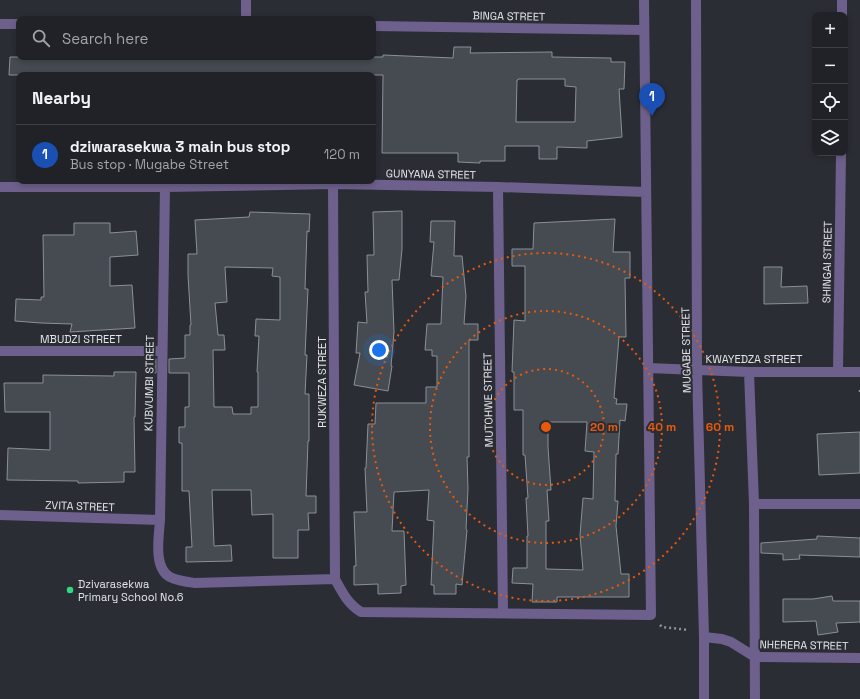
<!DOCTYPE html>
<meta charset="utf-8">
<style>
:root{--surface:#202227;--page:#2d2f33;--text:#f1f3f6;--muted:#a2a4a7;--line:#3d3f44;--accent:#ea580c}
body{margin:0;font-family:"Space Grotesk",sans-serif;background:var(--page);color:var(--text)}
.controls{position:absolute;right:12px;top:12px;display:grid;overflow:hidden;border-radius:8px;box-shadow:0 2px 6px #0003}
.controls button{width:36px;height:36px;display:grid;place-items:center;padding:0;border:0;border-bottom:1px solid var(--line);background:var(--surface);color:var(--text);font:20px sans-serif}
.you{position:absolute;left:379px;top:350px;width:14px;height:14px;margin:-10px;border:3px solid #fff;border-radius:50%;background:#1a73e8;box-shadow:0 0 0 6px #1a73e833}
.badge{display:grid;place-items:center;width:26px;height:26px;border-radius:50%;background:var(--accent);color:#fff;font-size:13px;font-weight:700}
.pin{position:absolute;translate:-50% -33px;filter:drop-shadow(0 1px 2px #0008)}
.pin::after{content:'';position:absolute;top:21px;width:14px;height:12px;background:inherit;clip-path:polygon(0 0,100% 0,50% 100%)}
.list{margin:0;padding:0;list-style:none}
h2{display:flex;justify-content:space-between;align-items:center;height:52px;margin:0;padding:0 16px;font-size:17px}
h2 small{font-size:13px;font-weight:400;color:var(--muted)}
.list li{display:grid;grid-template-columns:26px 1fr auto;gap:12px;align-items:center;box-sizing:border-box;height:60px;padding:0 16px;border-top:1px solid var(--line)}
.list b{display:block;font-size:15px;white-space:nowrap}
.list p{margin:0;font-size:13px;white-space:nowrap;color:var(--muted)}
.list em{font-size:13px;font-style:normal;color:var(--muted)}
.icon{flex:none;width:22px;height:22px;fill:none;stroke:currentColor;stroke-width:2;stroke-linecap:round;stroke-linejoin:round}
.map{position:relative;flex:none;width:860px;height:699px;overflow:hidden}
.search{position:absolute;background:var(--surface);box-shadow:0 2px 6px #0003;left:16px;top:16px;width:360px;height:44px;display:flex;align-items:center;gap:10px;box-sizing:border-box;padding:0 14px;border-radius:8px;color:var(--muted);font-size:15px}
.panel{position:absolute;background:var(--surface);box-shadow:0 2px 6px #0003;left:16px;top:72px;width:360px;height:112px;border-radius:8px}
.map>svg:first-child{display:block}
.building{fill:#454b51;stroke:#8a9097;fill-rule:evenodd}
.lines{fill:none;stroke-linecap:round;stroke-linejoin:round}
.path{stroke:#8f9196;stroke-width:2.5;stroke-dasharray:2 3;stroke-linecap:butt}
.minor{stroke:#6e608c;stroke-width:10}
.ring{fill:none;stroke:#e8590c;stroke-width:2;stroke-dasharray:2 4}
.poi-dot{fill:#32d882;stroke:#2b2d34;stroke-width:1.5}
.labels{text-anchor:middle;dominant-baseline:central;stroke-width:4;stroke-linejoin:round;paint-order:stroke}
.street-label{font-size:11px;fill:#e3e5e9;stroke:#2b2d34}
.poi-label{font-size:11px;fill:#e3e5e9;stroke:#2b2d34;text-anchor:start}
.centre{fill:#e8590c;stroke:#2b2d34;stroke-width:2}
.ring-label{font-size:12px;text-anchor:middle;font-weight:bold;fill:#e8590c;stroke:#2b2d34;stroke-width:4;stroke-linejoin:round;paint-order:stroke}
</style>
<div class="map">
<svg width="860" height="699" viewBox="0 0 860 699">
<rect width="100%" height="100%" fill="#2b2d34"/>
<path class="building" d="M454,47h17l-1,6 82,-1v5l59,1v4h14l-1,27h-5l3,48 -35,4v7l-30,-1v12h-18v-13h-34v15h-25v2l-22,-1v-9h-76l1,-78h-374l1,-18h373v-2l70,3zM518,79h47v7l11,1 -1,35h-59l1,-42h1z
M402,211v38l-3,31h-7l2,52 -3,34h1l-4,25 -34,-6 6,-32h-4l2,-31 9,1 -2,-31h3l-1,-37h7l-1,-43z
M250,212l60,2 -1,18 -2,-1 -2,58h3l-3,66h2l-2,39h4v47h-1l-2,55h10v17h-8l1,17h-11v28h-25v-44l-21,1 -1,-25h-39l2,56 17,-1 1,16 -46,1v-15h6l-3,-56h-7v-48h-3v-16h6v-20h4v-34h-20v-14l16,-1v-23h5v-10h1l-3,-50v-21h9l-2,-34 54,-3zM225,267l48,1 -1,8 8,1v43l-24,-1 -1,17h4l-2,36h1v35h-7v7h-18l-1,-7h-18l-1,-57h12l-1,-15h-6l-3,-32 12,-1z
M615,219l-2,33h17v26h-5l1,59h-7l-5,61 3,1 -1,5h11l-2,17 -5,-1 -2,34h-2l-1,47h3l-2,25 5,48h8v23h-72v5h-25l1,-18 -21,-1 1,-15h14v-32h1l-2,-38h2l-3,-43h-2v-45h-9v-38h-2l2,-52 11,1v-55h-13v-17h21l1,-26zM548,422h39l-2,29 9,1 -1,47 -10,-1 -3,37 3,35 -37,-1v-48h3l-2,-31h4l-3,-43z
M431,221h24l-1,35h8l4,40 -2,28h14v16h-9v117h-2l1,32 -2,40 1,1 -5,55 -6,-1v10h-22v-9h-3l3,-64 -7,-1 2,-30 -35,2 -2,39h12l2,54 -5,1v7l-23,1v-10l-24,1v-19h2l-2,-54h13l-2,-44h1l2,-44h7l1,-21h50v-16h11v-31h-5v-6h-7l2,-26h14l2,-47 -12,-1 3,-34h-4z
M74,223h36v10l26,-2 2,24 -28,2v29l22,-1 3,43 -65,4 2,-8 -31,-1 -26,-2 1,-22 25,1v-3h3l-1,-62h31z
M764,267h18l-1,20 26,-1 1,17 -44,1z
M149,359h7v14h-7z
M114,372h22l-1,45h-1l1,55h-11v10l-46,1v-2l-71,-1 1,-32 42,2v-38h-45l-1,-29h39v-8l71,1z
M860,432v41l-41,2 -2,-41z
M817,536l43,2v19l-61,-2 1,4 -17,1v-6l-22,-1v-10l56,-4z
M832,596l1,5h27v21l-24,1 2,9 -20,3 -2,-14 -33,1v-23h30z"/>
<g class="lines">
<path class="path" d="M860,390v4
M660,625l2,2 27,3"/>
<path class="minor" d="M246,0v19
M696,0l1,371 7,266v62
M842,15v-15
M0,24h19
M373,26l271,4
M333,184l2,395
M0,187h165l168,-3 165,3 148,5
M165,187l-5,333c-1,16 -7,48 10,57 8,4 17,5 25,6l140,-4
M498,187l5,426
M0,351h162
M648,368l101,4h111
M838,371l3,-218
M749,372l5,132 1,195
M754,504h106
M0,515l160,5
M335,579c7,13 13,25 26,33l290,3 -7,-615
M704,637l18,2 9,3 24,15 105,1"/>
</g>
<g class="ring">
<circle cx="546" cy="427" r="58"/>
<circle cx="546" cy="427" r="116"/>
<circle cx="546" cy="427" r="174"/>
</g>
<circle class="poi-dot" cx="70" cy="590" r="4"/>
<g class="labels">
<g class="street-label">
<text transform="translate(509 16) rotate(1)">BINGA STREET</text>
<text transform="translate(431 174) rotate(1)">GUNYANA STREET</text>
<text transform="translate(827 262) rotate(-89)">SHINGAI STREET</text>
<text x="81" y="339">MBUDZI STREET</text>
<text transform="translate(686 350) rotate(-91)">MUGABE STREET</text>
<text x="754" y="359">KWAYEDZA STREET</text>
<text transform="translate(322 382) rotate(-90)">RUKWEZA STREET</text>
<text transform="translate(149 383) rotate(-89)">KUBVUMBI STREET</text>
<text transform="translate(488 400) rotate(-91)">MUTOHWE STREET</text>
<text transform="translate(80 506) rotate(2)">ZVITA STREET</text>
<text transform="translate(804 645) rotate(1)">NHERERA STREET</text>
</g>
<g class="poi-label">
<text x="78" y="584">Dzivarasekwa<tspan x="78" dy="13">Primary School No.6</tspan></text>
</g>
</g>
<circle cx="546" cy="427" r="6" class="centre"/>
<g class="ring-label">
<text x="604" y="431">20 m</text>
<text x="662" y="431">40 m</text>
<text x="720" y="431">60 m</text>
</g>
</svg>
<div class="controls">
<button>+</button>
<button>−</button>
<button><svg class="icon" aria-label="locate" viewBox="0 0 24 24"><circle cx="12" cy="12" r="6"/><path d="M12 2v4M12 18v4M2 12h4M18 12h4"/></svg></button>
<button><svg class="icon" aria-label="layers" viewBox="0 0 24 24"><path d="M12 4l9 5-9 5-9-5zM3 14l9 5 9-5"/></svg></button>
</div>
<div class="you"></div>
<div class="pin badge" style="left:652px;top:116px;background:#1a4fb4">1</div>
<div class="search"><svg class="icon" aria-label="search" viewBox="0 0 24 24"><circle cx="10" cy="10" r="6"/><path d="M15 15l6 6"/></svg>Search here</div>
<section class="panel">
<h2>Nearby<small></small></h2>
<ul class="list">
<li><span class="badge" style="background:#1a4fb4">1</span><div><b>dziwarasekwa 3 main bus stop</b><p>Bus stop · Mugabe Street</p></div><em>120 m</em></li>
</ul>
</section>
</div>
